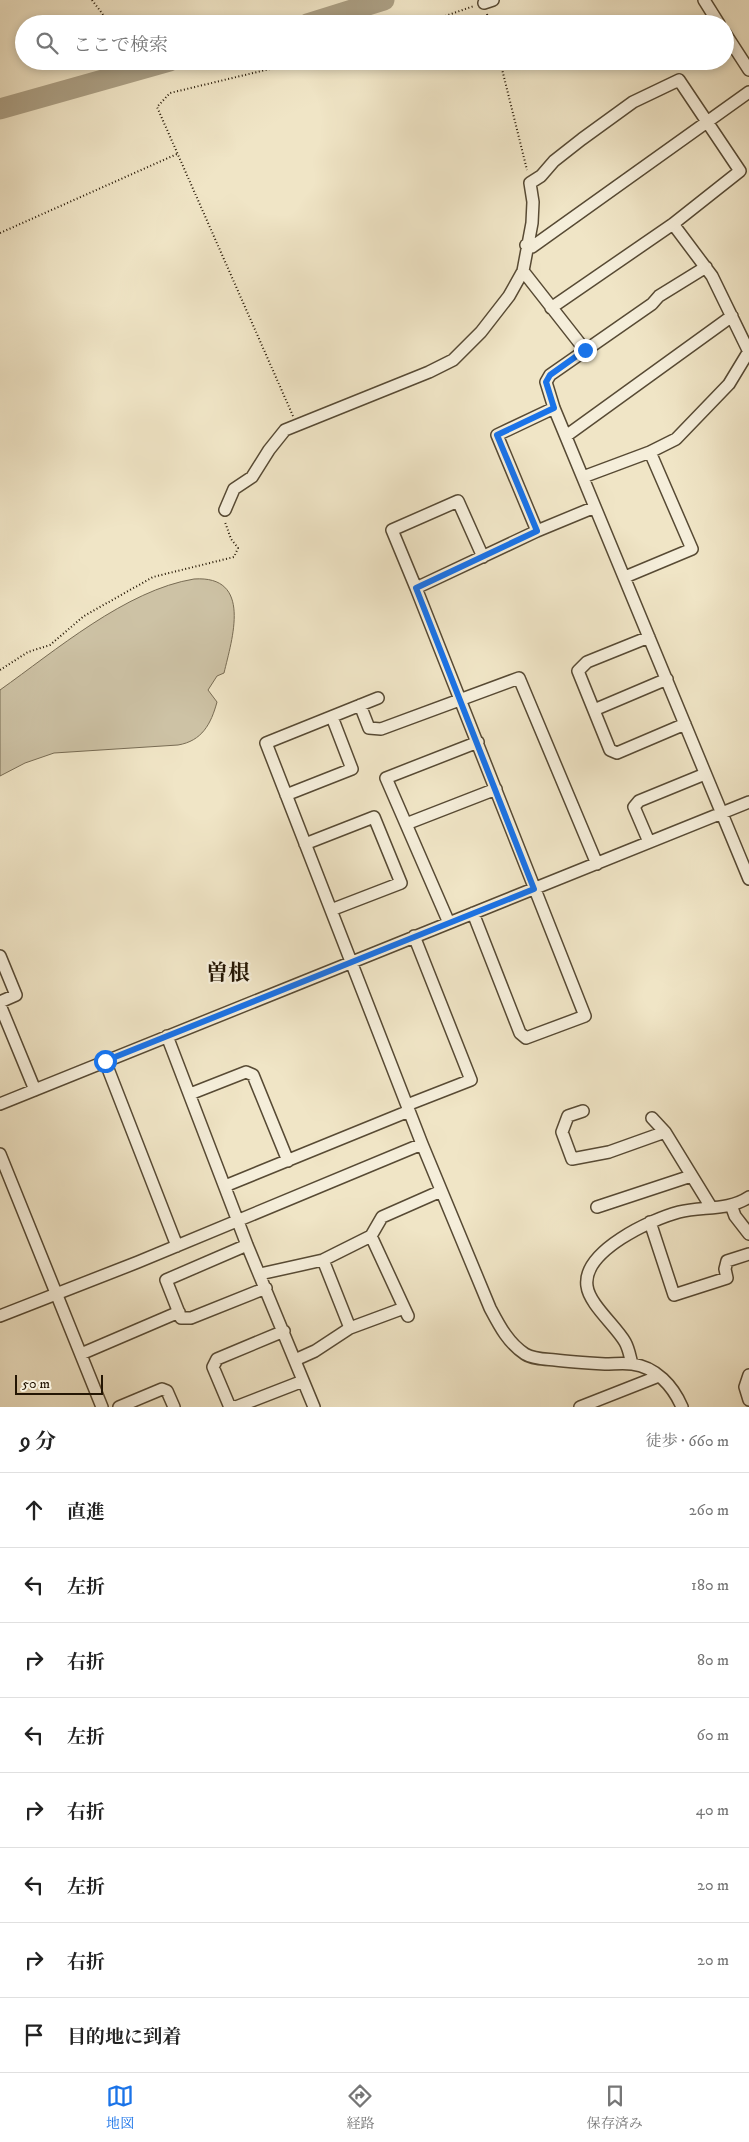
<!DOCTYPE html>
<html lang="ja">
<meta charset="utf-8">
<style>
:root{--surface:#fff;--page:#f2f2f2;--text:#222;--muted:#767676;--line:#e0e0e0;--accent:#1a73e8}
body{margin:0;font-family:"IM FELL DW Pica","Noto Serif JP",serif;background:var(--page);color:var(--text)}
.scale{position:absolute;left:15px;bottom:12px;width:88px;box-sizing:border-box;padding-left:5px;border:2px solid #241604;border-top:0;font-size:14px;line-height:18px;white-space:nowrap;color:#241604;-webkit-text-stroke:4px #f5eeda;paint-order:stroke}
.stop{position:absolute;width:15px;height:15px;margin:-11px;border:4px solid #1a73e8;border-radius:50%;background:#fff}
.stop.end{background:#1a73e8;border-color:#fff;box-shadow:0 1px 5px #0008}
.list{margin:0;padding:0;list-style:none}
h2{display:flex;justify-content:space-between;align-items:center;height:65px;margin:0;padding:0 20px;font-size:21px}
h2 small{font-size:16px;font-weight:400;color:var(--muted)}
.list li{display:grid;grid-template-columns:32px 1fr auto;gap:15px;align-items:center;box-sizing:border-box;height:75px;padding:0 20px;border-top:1px solid var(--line)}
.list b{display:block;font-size:19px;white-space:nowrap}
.list em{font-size:16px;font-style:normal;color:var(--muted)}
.icon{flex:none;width:28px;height:28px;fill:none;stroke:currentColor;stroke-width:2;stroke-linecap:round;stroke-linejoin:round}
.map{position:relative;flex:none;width:749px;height:1407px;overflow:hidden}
.search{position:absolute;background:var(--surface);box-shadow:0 2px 8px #0003;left:15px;right:15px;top:15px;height:55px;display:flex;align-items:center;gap:12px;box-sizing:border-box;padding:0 18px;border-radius:28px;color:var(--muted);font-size:19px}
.sheet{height:665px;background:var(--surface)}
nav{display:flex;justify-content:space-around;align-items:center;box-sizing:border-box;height:70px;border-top:1px solid var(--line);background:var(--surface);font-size:14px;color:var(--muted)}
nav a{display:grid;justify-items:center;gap:2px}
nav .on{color:var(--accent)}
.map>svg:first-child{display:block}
.green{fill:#cdc2a5;stroke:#786c54}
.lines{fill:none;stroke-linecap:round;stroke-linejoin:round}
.river{stroke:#ab9f84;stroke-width:21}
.minor-casing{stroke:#574a34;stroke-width:14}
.path{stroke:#241604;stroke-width:2;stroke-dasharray:1 2.5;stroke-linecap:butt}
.minor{stroke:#f5eeda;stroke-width:11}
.route{stroke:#1a73e8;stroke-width:6}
.labels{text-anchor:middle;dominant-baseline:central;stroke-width:4.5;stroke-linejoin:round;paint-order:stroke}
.quarter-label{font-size:22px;font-weight:bold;fill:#241604;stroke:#f5eeda}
</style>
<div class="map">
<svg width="749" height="1407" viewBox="0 0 749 1407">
<rect width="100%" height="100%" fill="#f0e5c6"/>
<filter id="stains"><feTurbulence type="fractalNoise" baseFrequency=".004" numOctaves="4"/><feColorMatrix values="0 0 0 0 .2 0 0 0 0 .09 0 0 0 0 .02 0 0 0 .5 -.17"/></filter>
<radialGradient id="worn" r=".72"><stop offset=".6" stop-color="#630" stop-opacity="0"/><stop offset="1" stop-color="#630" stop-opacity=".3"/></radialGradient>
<path class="green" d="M194,579c59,-4 38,60 30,94l-7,3 -9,14 9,12c-6,22 -15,39 -39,43l-124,8 -29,10 -25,13v-86c55,-39 126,-100 194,-111z"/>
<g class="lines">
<path class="river" d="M307,24l77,-24
M0,109l170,-48"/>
<g class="minor-casing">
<path id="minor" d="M704,0l15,24
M484,3l9,-3
M725,33l24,37
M673,224l39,52 37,76
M526,245l6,2 217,-155
M706,267l-47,29 -7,8 -102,71 -4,7 8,26 195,471
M523,271l62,79
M554,408l-57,27 40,96 58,-24
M566,436l166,-120
M583,477l67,-25
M225,510l9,-21 18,-12 17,-27 16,-20 144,-58 24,-12 28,-28 28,-36 14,-25 9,-48 1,-21 -3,-19 11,-7 13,-15 28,-22 51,-37 46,-22 61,91 -67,53 -122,84
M483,557l-25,-56 -66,29 24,58 121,-57
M625,577l67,-28 -42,-97 26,-13 53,-55 20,-33
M416,588l169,428 -59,22 -6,-5 -47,-120
M649,637l-62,25 -9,9 32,79 7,3 68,-29
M378,698l-112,45 156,401 68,164c9,17 18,35 35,46 8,5 20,5 30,6 16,2 33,3 50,4 9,0 18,-1 27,0 24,3 41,22 50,43
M360,705l9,23 12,1 138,-51 78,186
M594,710l73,-31
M286,795l66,-26 -20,-52
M406,824l90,-35
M649,842l-15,-35 5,-6 66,-27
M305,844l69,-27 27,66 -70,27
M449,923l-63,-145 92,-36
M0,956l16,39 -16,7
M0,1005l35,85
M167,1036l80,209 67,162
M105,1061l72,185
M190,1094l56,-22 7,3 35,86
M0,1104l749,-302
M407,1105l64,-25 -57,-144
M583,1111l-15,5 -6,16 10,27 37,-7 56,-20
M652,1118l13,14 46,75
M0,1154l102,253
M225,1186l184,-75
M731,1205l4,11 14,18
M597,1207l94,-31
M650,1222l24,73 53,-17 -2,-9 2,-8 22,-7
M371,1236l37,80
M247,1245l-81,35 15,38h10l75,-30
M323,1260l27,68
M260,1274l63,-14 48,-24 11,-19 59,-26
M0,1316l138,-54 284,-118
M284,1331l-67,28 -4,8 16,38 7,2 67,-26
M81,1354l98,-42
M295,1360l20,-9 35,-23 54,-20
M632,1364c-2,-7 -3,-15 -7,-22 -9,-16 -36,-38 -38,-56 -5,-35 65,-67 92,-74 24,-6 49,-1 70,-15
M749,1375l-4,12 4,13
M119,1407l43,-18 5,2 7,16
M580,1407l79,-31"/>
</g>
<path class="path" d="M92,0l18,24
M487,14l2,10
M422,24l52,-18
M500,61l27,109
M0,233l177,-79
M293,416l-136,-309 13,-14 133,-32
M0,670l28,-18 22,-7 34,-29 69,-39 81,-20 4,-9 -7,-9 -6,-17"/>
<use href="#minor" class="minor"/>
</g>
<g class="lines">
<path class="route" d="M105,1061l429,-172 -118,-301 121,-57 -40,-96 57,-27 -8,-26 4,-7 35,-25"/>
</g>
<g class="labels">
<g class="quarter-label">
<text x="228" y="973">曽根</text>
</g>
</g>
<rect width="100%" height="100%" filter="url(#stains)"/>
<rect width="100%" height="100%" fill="url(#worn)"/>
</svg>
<div class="scale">50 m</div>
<div class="stop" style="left:105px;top:1061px"></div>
<div class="stop end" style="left:585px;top:350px"></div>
<div class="search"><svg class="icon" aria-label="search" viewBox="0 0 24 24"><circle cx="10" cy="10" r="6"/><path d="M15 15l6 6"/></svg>ここで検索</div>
</div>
<section class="sheet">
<h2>9 分<small>徒歩 · 660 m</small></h2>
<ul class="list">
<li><svg class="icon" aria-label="ahead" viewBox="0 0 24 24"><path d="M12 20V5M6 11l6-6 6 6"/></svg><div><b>直進</b></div><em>260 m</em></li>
<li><svg class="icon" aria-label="left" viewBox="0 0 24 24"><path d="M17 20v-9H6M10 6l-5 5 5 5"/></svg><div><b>左折</b></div><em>180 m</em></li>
<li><svg class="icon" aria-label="right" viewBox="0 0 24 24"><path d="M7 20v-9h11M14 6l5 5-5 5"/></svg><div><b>右折</b></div><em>80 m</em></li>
<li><svg class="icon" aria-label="left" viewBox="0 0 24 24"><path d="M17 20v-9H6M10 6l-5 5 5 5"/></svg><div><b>左折</b></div><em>60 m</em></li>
<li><svg class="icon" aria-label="right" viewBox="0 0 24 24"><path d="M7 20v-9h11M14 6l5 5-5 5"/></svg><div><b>右折</b></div><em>40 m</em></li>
<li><svg class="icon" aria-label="left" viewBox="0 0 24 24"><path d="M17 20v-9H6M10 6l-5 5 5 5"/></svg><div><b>左折</b></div><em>20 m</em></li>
<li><svg class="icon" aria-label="right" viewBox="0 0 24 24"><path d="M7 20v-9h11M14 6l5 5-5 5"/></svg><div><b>右折</b></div><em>20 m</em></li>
<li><svg class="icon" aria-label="arrive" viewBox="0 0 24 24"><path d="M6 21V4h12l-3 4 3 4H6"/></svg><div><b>目的地に到着</b></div></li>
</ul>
</section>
<nav>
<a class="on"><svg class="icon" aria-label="map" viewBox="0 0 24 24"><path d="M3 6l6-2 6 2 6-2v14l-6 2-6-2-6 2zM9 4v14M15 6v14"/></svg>地図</a>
<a><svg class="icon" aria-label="directions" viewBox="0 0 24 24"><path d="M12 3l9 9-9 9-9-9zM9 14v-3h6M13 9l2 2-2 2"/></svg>経路</a>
<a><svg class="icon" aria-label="saved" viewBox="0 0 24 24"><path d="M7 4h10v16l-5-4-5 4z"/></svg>保存済み</a>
</nav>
